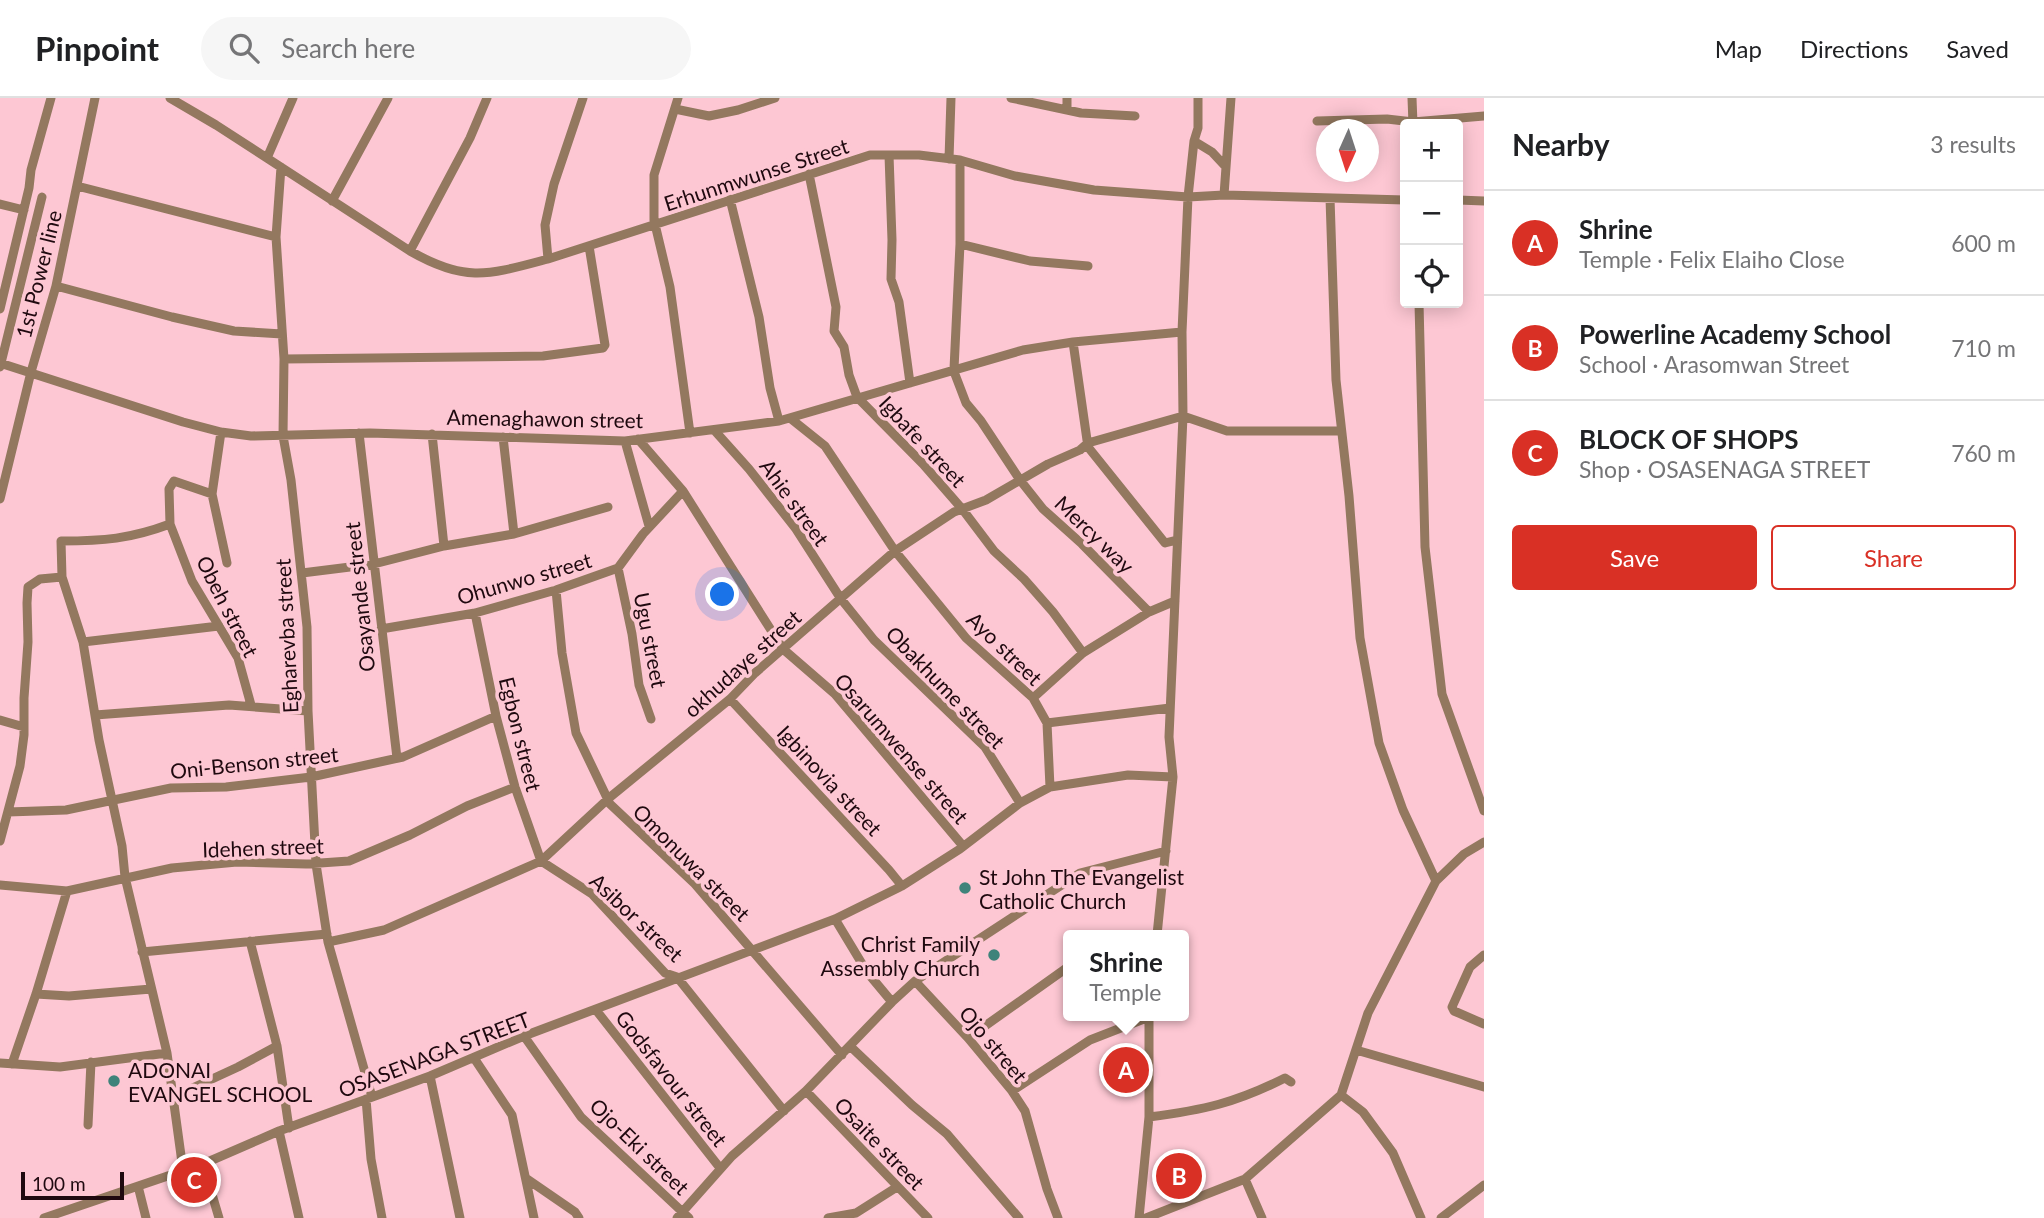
<!DOCTYPE html>
<meta charset="utf-8">
<style>
:root{--surface:#fff;--page:#f6f6f6;--text:#202124;--muted:#757577;--line:#e0e0e0;--accent:#d93025}
body{margin:0;font-family:Lato,sans-serif;background:var(--page);color:var(--text)}
.controls{position:absolute;right:21px;top:21px;display:grid;overflow:hidden;border-radius:7px;box-shadow:0 4px 18px #0003}
.controls button{width:63px;height:63px;display:grid;place-items:center;padding:0;border:0;border-bottom:2px solid var(--line);background:var(--surface);color:var(--text);font:35px sans-serif}
.compass{position:absolute;left:1316px;top:21px;width:63px;height:63px;border-radius:50%;background:var(--surface);box-shadow:0 4px 18px #0003;rotate:183deg}
.scale{position:absolute;left:21px;bottom:18px;width:103px;box-sizing:border-box;padding-left:7px;border:4px solid #1f090f;border-top:0;font-size:19px;line-height:24px;white-space:nowrap;color:#1f090f;-webkit-text-stroke:5px #fdc7d3;paint-order:stroke}
.you{position:absolute;left:723px;top:497px;width:24px;height:24px;margin:-18px;border:5px solid #fff;border-radius:50%;background:#1a73e8;box-shadow:0 0 0 10px #1a73e833}
.badge{display:grid;place-items:center;width:46px;height:46px;border-radius:50%;background:var(--accent);color:#fff;font-size:23px;font-weight:700}
.pin{position:absolute;translate:-50% -50%;border:4px solid #fff;box-shadow:0 2px 7px #0006}
.popup{position:absolute;left:1063px;top:832px;width:126px;height:91px;box-sizing:border-box;display:grid;place-content:center;border-radius:7px;background:var(--surface);filter:drop-shadow(0 2px 5px #0005);font-size:23px;white-space:nowrap;color:var(--muted)}
.popup b{font-size:26px;color:var(--text)}
.popup::after{content:'';position:absolute;left:50%;top:100%;margin-left:-14px;border:14px solid transparent;border-top-color:var(--surface)}
.list{margin:0;padding:0;list-style:none}
h2{display:flex;justify-content:space-between;align-items:center;height:91px;margin:0;padding:0 28px;font-size:30px}
h2 small{font-size:23px;font-weight:400;color:var(--muted)}
.list li{display:grid;grid-template-columns:46px 1fr auto;gap:21px;align-items:center;box-sizing:border-box;height:105px;padding:0 28px;border-top:2px solid var(--line)}
.list b{display:block;font-size:26px;white-space:nowrap}
.list p{margin:0;font-size:23px;white-space:nowrap;color:var(--muted)}
.list em{font-size:23px;font-style:normal;color:var(--muted)}
.actions{display:flex;gap:14px;padding:21px 28px}
.actions a{flex:1;padding:16px 0;border:2px solid var(--accent);border-radius:7px;text-align:center;font-size:24px;color:var(--accent)}
.actions .main{background:var(--accent);color:#fff}
.icon{flex:none;width:38px;height:38px;fill:none;stroke:currentColor;stroke-width:2;stroke-linecap:round;stroke-linejoin:round}
.map{position:relative;flex:none;width:1484px;height:1120px;overflow:hidden}
header{display:flex;align-items:center;gap:42px;box-sizing:border-box;height:98px;padding:0 35px;background:var(--surface);border-bottom:2px solid var(--line)}
header strong{font-size:33px}
nav{display:flex;gap:38px;margin-inline-start:auto;font-size:24px}
.search{width:490px;height:63px;background:var(--page);display:flex;align-items:center;gap:18px;box-sizing:border-box;padding:0 24px;border-radius:38px;color:var(--muted);font-size:26px}
main{display:flex}
aside{flex:1;background:var(--surface)}
.map>svg:first-child{display:block}
.lines{fill:none;stroke-linecap:round;stroke-linejoin:round}
.minor{stroke:#93785f;stroke-width:9}
.poi-dot{fill:#3e837a;stroke:#fdc7d3;stroke-width:2.5}
.labels{text-anchor:middle;dominant-baseline:central;stroke-width:7;stroke-linejoin:round;paint-order:stroke}
.street-label{font-size:21px;fill:#1f090f;stroke:#fdc7d3}
.poi-label{font-size:21px;fill:#1f090f;stroke:#fdc7d3;text-anchor:start}
</style>
<header>
<strong>Pinpoint</strong>
<div class="search"><svg class="icon" aria-label="search" viewBox="0 0 24 24"><circle cx="10" cy="10" r="6"/><path d="M15 15l6 6"/></svg>Search here</div>
<nav><a>Map</a><a>Directions</a><a>Saved</a></nav>
</header>
<main>
<div class="map">
<svg width="1484" height="1120" viewBox="0 0 1484 1120">
<rect width="100%" height="100%" fill="#fdc7d3"/>
<g class="lines">
<path class="minor" d="M170,0l46,27 194,126c56,32 78,24 138,8l322,-104h49l41,5 55,16 79,14 94,7 36,-2 181,5
M678,0l-24,77v45l16,67 20,146
M1011,0l70,15 54,3
M1067,0v11
M1412,0l1,26
M675,11l34,7 29,-6 37,-12
M1317,23l70,-2 26,3 71,-6
M1194,43l18,11 14,15
M889,57l3,85 -1,39 8,23 11,81
M267,60l26,-60
M949,61l2,-61
M281,69l-5,70 8,122 -1,77 8,44 16,147 1,84 8,153 12,78 44,155
M809,76l27,133 -2,24 10,16 5,28 8,22 66,67 40,46 31,41 30,28 29,33 30,41
M77,88l199,51
M1224,97l7,-97
M1330,100l6,182 13,116 11,142 19,105 24,67 33,71
M730,101l29,118 11,71 9,33
M1458,102l26,1
M332,103l56,-103
M0,106l24,6
M960,146l70,17 58,5
M410,153l60,-113 17,-40
M548,161l-3,-34 9,-41 29,-86
M56,188l116,31 62,14 48,3
M1419,205l6,244 17,147 42,117
M0,211l29,-121 2,-18 20,-72
M1073,244l15,105 77,96 12,-3
M284,261l259,-3 60,-8 2,-3 -16,-99
M0,265l183,59 38,10 30,4 119,-3 255,8 154,-20 244,-71 50,-8 109,-10
M0,269l42,-170
M953,271l13,34 15,18 39,59 23,29 39,35 67,68
M954,271l6,-125v-84
M790,320l35,28 70,105 71,87 67,60 14,25 3,64
M715,333l34,38 47,60 45,70 33,41 111,107 35,56
M221,334l-9,62 15,69
M359,335l38,325
M432,336l12,112
M503,339l11,97
M638,341l45,52 100,158 52,45 128,152
M625,343l24,85
M0,401l31,-127 25,-86 39,-188
M170,426l-1,-35 5,-8 38,13
M618,470l14,66 7,51 12,34
M302,475l72,-9 70,-18 70,-12 94,-27
M556,492l6,63 14,80 34,71 85,80 147,171
M475,515l21,103 19,71 26,74 51,33 73,79 12,4 107,134
M381,531l94,-16 81,-23 62,-22 25,-34 40,-43
M83,544l136,-16
M1033,600l50,-45 66,-41 26,-11
M730,601l159,171 13,16
M95,617l134,-10 79,6
M0,622l24,7
M1047,625l123,-15
M8,714l58,-2 105,-22 55,-1 85,-10 92,-20 93,-41
M0,743l20,-75 4,-31v-37l4,-56 -1,-39 1,-16 12,-8 22,-2
M0,787l67,6 105,-23 65,-6 69,2 43,-3 61,-26 57,-29 48,-19
M835,821l32,53 25,30
M1157,837l16,-158 -4,-40 14,-321 -1,-84 6,-135 6,-56 4,-13v-30
M250,843l27,105 12,82
M328,844l56,-12 157,-69 68,-63 121,-99 25,-26 140,-122 59,-39 32,-12 62,-36 32,-14 8,-7 95,-27 44,15h113
M142,854l185,-18
M1484,857l-14,12 -18,40 2,4 30,13
M915,883l53,57 44,53 13,20 22,78 11,29
M36,896l33,2 82,-7
M596,912l124,158
M524,938l57,81 108,101
M968,940l100,-71
M851,949l61,58 35,29 72,84
M1356,952l128,37
M474,960l38,57 22,103
M0,965l60,4 107,-14
M12,966l24,-70 31,-103
M430,978l30,142
M806,993l122,127
M1012,993l78,-51 59,-23
M1341,997l27,-82 68,-132 28,-27 20,-12
M1341,997l22,17 30,41 28,65
M173,999l65,-30 39,-21
M366,1001l5,60 11,59
M1149,1019c55,-7 86,-14 136,-39l6,4
M88,1027l3,-63
M279,1033l20,87
M203,1066l16,54
M183,1072l-16,-117 -42,-176 -3,-31 -23,-106 -16,-98 -21,-65 -1,-36c42,0 69,-2 109,-17l22,57 46,77 13,47
M527,1081l48,33 4,6
M1245,1081l17,39
M138,1088l8,32
M44,1120l159,-54 76,-33 151,-55 94,-40 311,-117 67,-33 58,-37 60,-46 30,-16 78,-12 45,2
M677,1120l55,-62 74,-65 86,-89 23,-21 165,-108 86,-22
M828,1120l28,-5 41,-26
M1139,1120l10,-101v-101
M1146,1120l99,-39 96,-84
M1441,1120l43,-33"/>
</g>
<g class="poi-dot">
<circle cx="965" cy="790" r="7"/>
<circle cx="994" cy="857" r="7"/>
<circle cx="114" cy="983" r="7"/>
</g>
<g class="labels">
<g class="street-label">
<text transform="translate(756 76) rotate(-18)">Erhunmwunse Street</text>
<text transform="translate(38 176) rotate(-76)">1st Power line</text>
<text transform="translate(545 320) rotate(1)">Amenaghawon street</text>
<text transform="translate(923 343) rotate(47)">Igbafe street</text>
<text transform="translate(795 404) rotate(54)">Ahie street</text>
<text transform="translate(1095 436) rotate(44)">Mercy way</text>
<text transform="translate(524 480) rotate(-16)">Ohunwo street</text>
<text transform="translate(359 499) rotate(-96)">Osayande street</text>
<text transform="translate(228 508) rotate(63)">Obeh street</text>
<text transform="translate(286 538) rotate(-93)">Egharevba street</text>
<text transform="translate(651 542) rotate(79)">Ugu street</text>
<text transform="translate(1005 550) rotate(44)">Ayo street</text>
<text transform="translate(742 565) rotate(-42)">okhudaye street</text>
<text transform="translate(946 589) rotate(46)">Obakhume street</text>
<text transform="translate(521 636) rotate(76)">Egbon street</text>
<text transform="translate(902 650) rotate(49)">Osarumwense street</text>
<text transform="translate(254 664) rotate(-6)">Oni-Benson street</text>
<text transform="translate(830 682) rotate(47)">Igbinovia street</text>
<text transform="translate(263 749) rotate(-2)">Idehen street</text>
<text transform="translate(692 764) rotate(45)">Omonuwa street</text>
<text transform="translate(637 819) rotate(43)">Asibor street</text>
<text transform="translate(994 946) rotate(50)">Ojo street</text>
<text transform="translate(434 956) rotate(-21)">OSASENAGA STREET</text>
<text transform="translate(672 980) rotate(52)">Godsfavour street</text>
<text transform="translate(880 1045) rotate(46)">Osaite street</text>
<text transform="translate(640 1048) rotate(44)">Ojo-Eki street</text>
</g>
<g class="poi-label">
<text x="979" y="778">St John The Evangelist<tspan x="979" dy="24">Catholic Church</tspan></text>
<text x="980" y="845" text-anchor="end">Christ Family<tspan x="980" dy="24">Assembly Church</tspan></text>
<text x="128" y="971">ADONAI<tspan x="128" dy="24">EVANGEL SCHOOL</tspan></text>
</g>
</g>
</svg>
<div class="controls">
<button>+</button>
<button>−</button>
<button><svg class="icon" aria-label="locate" viewBox="0 0 24 24"><circle cx="12" cy="12" r="6"/><path d="M12 2v4M12 18v4M2 12h4M18 12h4"/></svg></button>
</div>
<svg class="compass" viewBox="-18 -18 36 36"><path d="M0-13l5 13h-10z" fill="#e53935"/><path d="M0 13l5-13h-10z" fill="#757577"/></svg>
<div class="scale">100 m</div>
<div class="you"></div>
<div class="pin badge" style="left:1126px;top:972px">A</div>
<div class="popup"><b>Shrine</b>Temple</div>
<div class="pin badge" style="left:1179px;top:1078px">B</div>
<div class="pin badge" style="left:194px;top:1082px">C</div>
</div>
<aside>
<h2>Nearby<small>3 results</small></h2>
<ul class="list">
<li><span class="badge">A</span><div><b>Shrine</b><p>Temple · Felix Elaiho Close</p></div><em>600 m</em></li>
<li><span class="badge">B</span><div><b>Powerline Academy School</b><p>School · Arasomwan Street</p></div><em>710 m</em></li>
<li><span class="badge">C</span><div><b>BLOCK OF SHOPS</b><p>Shop · OSASENAGA STREET</p></div><em>760 m</em></li>
</ul>
<div class="actions"><a class="main">Save</a><a>Share</a></div>
</aside>
</main>
